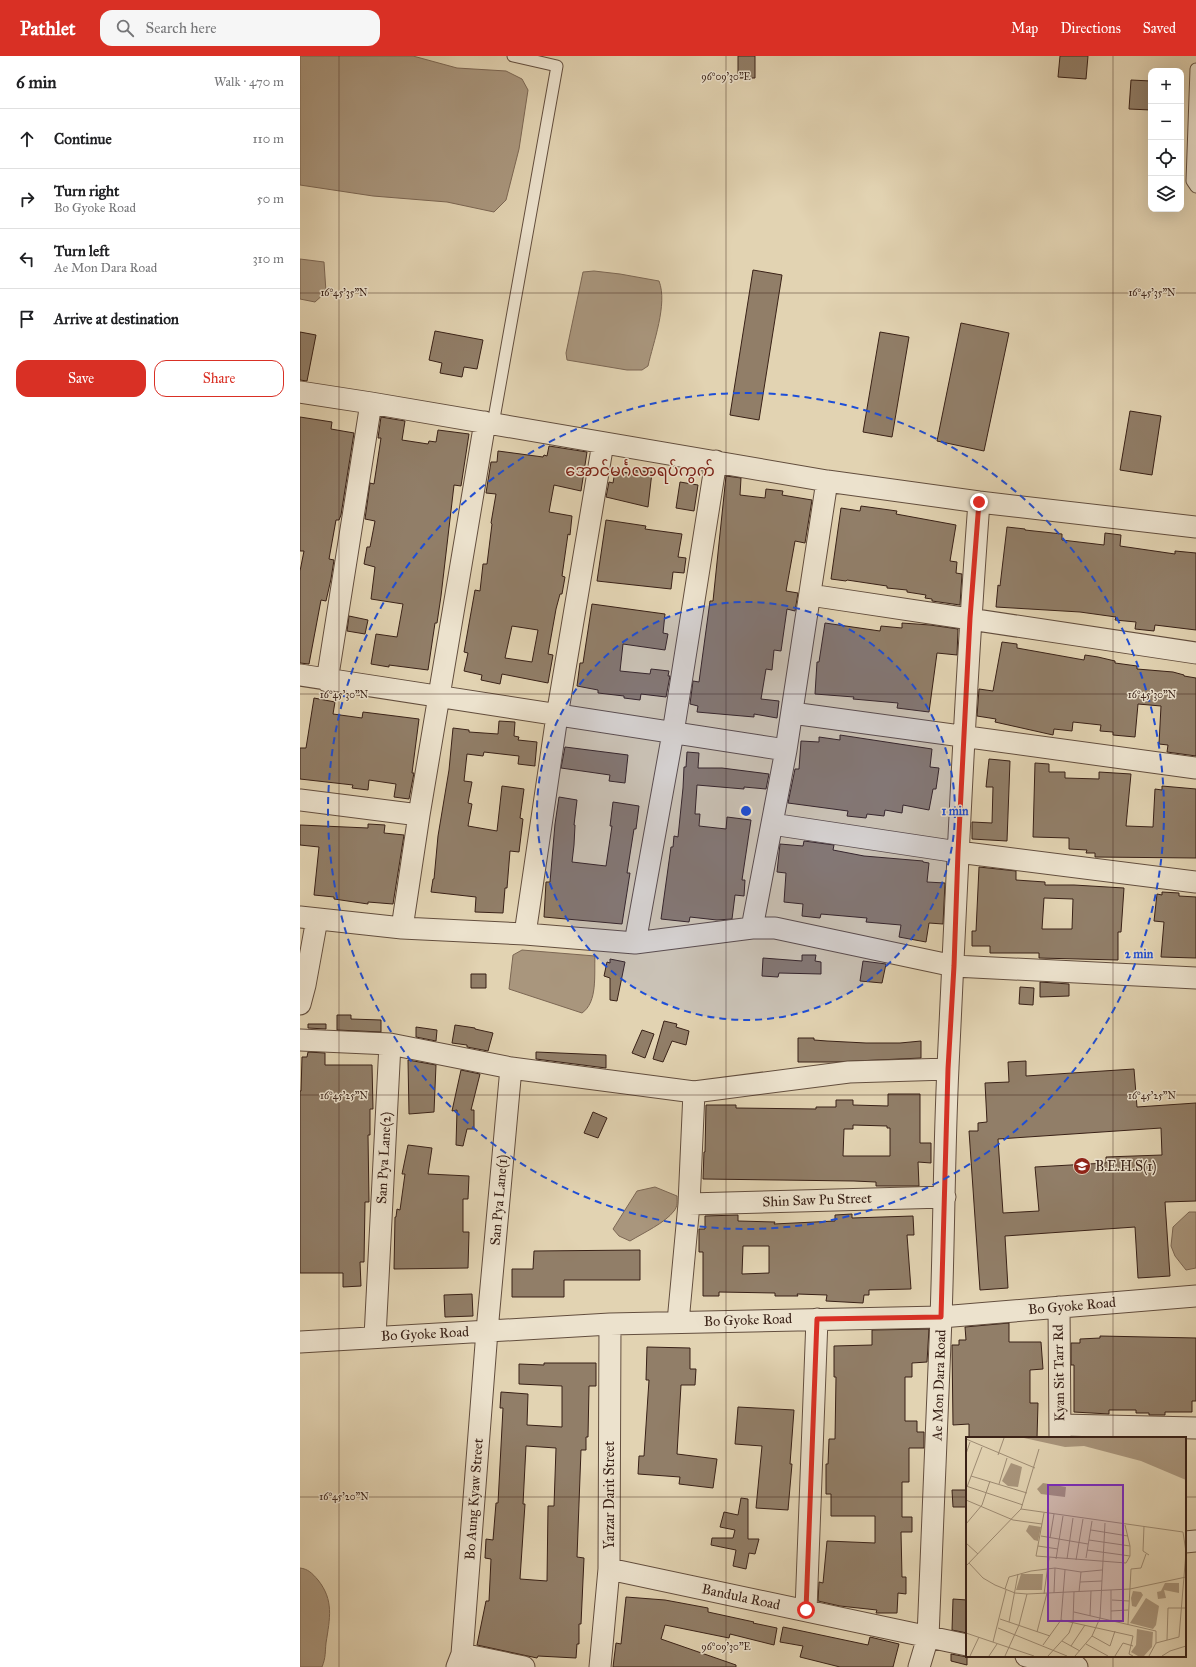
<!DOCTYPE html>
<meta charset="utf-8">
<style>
:root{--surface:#fff;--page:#f6f6f6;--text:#202124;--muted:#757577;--line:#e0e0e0;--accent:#d93025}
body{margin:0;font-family:"IM FELL Great Primer","Noto Sans Myanmar",serif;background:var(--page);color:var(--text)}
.controls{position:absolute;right:12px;top:12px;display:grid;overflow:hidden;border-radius:8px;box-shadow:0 4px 16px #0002}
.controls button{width:36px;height:36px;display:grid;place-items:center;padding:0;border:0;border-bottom:1px solid var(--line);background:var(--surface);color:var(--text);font:20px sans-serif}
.stop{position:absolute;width:12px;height:12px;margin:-9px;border:3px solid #d93025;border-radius:50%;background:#fff}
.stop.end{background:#d93025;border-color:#fff;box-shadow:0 1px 4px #0008}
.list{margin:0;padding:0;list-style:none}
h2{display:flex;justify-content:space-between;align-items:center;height:52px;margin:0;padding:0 16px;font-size:17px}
h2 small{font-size:13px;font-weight:400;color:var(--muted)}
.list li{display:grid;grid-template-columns:26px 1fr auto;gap:12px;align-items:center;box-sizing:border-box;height:60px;padding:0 16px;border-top:1px solid var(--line)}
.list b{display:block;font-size:15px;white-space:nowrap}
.list p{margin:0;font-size:13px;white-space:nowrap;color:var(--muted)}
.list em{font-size:13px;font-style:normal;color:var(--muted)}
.actions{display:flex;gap:8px;padding:12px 16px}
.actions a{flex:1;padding:9px 0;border:1px solid var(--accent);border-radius:12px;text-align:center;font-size:14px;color:var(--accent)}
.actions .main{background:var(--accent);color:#fff}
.icon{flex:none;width:22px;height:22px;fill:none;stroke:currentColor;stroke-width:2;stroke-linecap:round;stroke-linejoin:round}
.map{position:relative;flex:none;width:896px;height:1611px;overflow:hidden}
header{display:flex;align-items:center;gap:24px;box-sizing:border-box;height:56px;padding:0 20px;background:var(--accent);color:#fff}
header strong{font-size:19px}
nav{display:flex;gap:22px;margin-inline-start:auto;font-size:14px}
.search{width:280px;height:36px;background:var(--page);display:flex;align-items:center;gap:10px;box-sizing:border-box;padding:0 14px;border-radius:12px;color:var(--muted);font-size:15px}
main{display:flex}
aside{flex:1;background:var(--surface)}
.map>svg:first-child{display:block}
.water{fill:#a9967d;stroke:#7c6754}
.building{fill:#917e68;stroke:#392117;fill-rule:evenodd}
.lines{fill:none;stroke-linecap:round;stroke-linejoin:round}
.lane-casing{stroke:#634e3e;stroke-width:13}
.street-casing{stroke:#634e3e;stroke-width:23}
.lane{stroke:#ece2cd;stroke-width:11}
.street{stroke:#ece2cd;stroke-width:21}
.route{stroke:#d93025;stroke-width:5}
.ticks{fill:none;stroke:#392117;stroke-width:1;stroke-opacity:0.45}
.ring{fill:none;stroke:#1d4ed8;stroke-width:2;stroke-dasharray:7 5}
.labels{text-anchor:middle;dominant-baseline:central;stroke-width:3;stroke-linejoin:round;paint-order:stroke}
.street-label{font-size:14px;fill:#392117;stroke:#ece2cd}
.poi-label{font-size:14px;fill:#392117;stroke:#ece2cd;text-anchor:start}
.quarter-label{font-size:16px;fill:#7a1f14;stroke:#ece2cd}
.inset-road{fill:none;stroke:#9e8c74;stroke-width:1}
.view{fill:#7b2cbf;fill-opacity:0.15;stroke:#7b2cbf;stroke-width:2}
.inset-edge{fill:none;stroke:#392117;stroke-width:2}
.ticks-label{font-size:10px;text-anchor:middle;fill:#392117;stroke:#ece2cd;stroke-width:3;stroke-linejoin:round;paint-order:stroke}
.centre{fill:#1d4ed8;stroke:#ece2cd;stroke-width:2}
.ring-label{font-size:12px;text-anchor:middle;font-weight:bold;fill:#1d4ed8;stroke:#ece2cd;stroke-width:3;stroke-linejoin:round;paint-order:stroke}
</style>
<header>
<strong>Pathlet</strong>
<div class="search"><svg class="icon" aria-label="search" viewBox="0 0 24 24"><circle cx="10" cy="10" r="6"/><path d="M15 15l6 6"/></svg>Search here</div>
<nav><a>Map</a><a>Directions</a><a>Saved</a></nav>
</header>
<main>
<aside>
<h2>6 min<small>Walk · 470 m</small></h2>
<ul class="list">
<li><svg class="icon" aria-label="ahead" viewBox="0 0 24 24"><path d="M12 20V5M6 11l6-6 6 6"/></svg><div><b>Continue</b></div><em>110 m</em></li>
<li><svg class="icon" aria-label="right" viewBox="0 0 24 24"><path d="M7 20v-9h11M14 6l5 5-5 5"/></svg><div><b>Turn right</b><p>Bo Gyoke Road</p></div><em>50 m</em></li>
<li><svg class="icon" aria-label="left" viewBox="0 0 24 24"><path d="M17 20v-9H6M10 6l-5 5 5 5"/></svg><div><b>Turn left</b><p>Ae Mon Dara Road</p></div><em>310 m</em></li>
<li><svg class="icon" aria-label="arrive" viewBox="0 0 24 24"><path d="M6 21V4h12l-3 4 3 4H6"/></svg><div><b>Arrive at destination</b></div></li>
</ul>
<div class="actions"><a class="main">Save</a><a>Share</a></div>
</aside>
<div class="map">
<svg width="896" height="1611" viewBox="0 0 896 1611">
<rect width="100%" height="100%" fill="#e2d3b2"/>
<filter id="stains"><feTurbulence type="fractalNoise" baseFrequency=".005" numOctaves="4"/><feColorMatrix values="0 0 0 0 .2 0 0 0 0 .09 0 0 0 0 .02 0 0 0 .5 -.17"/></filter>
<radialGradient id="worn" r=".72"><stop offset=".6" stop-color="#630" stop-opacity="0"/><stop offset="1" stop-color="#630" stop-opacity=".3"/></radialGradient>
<path class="water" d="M0,0h113l44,12 49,3 16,8 6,11 -9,59 -13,51 -12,12 -47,-10 -74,-6 -73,-11z
M0,203l24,3 2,30 -11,10 -15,-3z
M294,215l26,3 39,7c9,23 -6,62 -11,85l-6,4h-15l-60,-10 -1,-7 17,-81z
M222,894l73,6c-1,18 3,46 -13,57l-73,-24 4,-34z
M355,1131l22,9c0,5 1,10 -3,15 -9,12 -31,22 -44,30l-11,-5 -6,-7 24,-38z
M889,1156h7v56l-10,2 -11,-14 -4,-10 2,-19z
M0,1512c8,1 12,5 18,12 16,20 12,38 8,63 -1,9 0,14 -4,24h-22z"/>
<path class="building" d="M438,0h17v22h-17z
M760,0h28l-2,23 -28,-2z
M831,24l20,1v29l-22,-1z
M453,214l29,5 -23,145 -29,-5z
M661,267l48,10 -25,118 -47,-10z
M135,275l48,9 -6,29 -13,-2 -2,10 -22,-4 2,-10 -13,-3z
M0,276l16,3 -9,46 -7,-1z
M580,276l29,5 -17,100 -29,-5z
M830,355l31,5 -9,59 -32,-5z
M0,361l32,5 -1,7 23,4 -13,82 -2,5h-3l-7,39 5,1 -3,19 -5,22 -5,-1 -12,64 -9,-1v-92l4,-20h-4z
M81,361l24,4 -3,19 26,4 1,-3 7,1 2,-12 31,4 -8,52 -7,-1 -13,111 -4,27h-2l-7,47 -39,-5v2l-18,-3 5,-30 21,3 6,-33 -32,-5 4,-32 -11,-3 3,-17h3l5,-26 -10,-2 5,-36 4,1 7,-46h-3z
M249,390l38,6 -6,39 -27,-6 -5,27 23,4 -2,19 -2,-1 -6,42 3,1 -3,17h-2l-4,15 -8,45 5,1 -5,28 -46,-9 -2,10 -19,-4 1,-5 -18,-4 4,-18 -4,-1 11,-62 5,1 3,-27h4l5,-40 -1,-1 5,-29 -10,-1 5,-31h6l1,-11 45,6 1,-2 3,1zM212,570l26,4 -6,32 -27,-4z
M330,414l22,2 -4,35 -42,-10 3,-15 4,1 2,-12 14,2z
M426,420l15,2 -1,17 25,3 1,-9 17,2 -1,4 30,5 -7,43 -10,-2 -9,50 12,2 -3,18 -8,-2 -6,42 -7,-1 -2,20 -6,-1 -5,30 18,2 -2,17 -23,-4v3l-57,-5 1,-6 -8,-2 3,-23 6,1 11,-81h3z
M380,426l18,3 -4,26 -18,-3z
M561,450l36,5 -1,3 60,11 -6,36 7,1 -1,11 6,1 -2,31 -28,-4v-2l-7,-1 1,-3 -19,-3v-2l-20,-2v-2l-40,-6 -1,1 -15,-2 10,-71 19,3z
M306,464l40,6 -1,3 37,5 -4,23 8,1 -2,15 -11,-1 -2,17 -74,-8z
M707,471l18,2v1l37,4v6l42,5 1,-12 16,2 -1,11 55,8v-3l21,2v77l-41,-5 -1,6 -19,-2 1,-7 -21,-2 1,-3 -36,-5 -84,-5 2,-22 2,1z
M292,548l73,10 -2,19 5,1 -3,16 -42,-6 -3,27 30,3 1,-5 18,2 -1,5h2l-4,21 -25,-3 -1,6 -16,-2v-2l-26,-3v-3l-21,-4 3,-23h3z
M49,560l19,4 -3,14 -18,-3z
M525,567l55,8 1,-5 21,2v-5l28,2 28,4 -1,26 -20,-2 -8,59 -32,-4 1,-5 -45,-4 1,-2 -39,-3 2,-32h2z
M702,586l15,2v4l67,12 1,-5 13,2 17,4v2l22,3v3l36,3 11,3v1l12,2v78l-29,-4 1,-7 -9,-1 2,-38 -23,-2 -3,33 -22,-2v-3l-13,-1 1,-6 -28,-3 -1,9 -18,-2 -1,6 -58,-13 1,-3 -19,-3 2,-27 14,2z
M14,642l21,4 -2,12 29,4 1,-6 56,7 -7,54h2l-5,26 -15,-2 2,-13 -27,-4 -1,10 -16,-2 1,-3 -53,-6v-31h6z
M199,665l16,1 -1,14 5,1 -1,3 19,2 -2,22v2l-17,-2 1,-8 -35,-4 -1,4 -16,-2 -3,27 8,1 -4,21 4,1 -4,22 29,5 5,-45 22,3 -4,29 3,1 -4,33 -9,-1 -3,37h-2l-2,25 -28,-1 1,-15 -45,-5 2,-13h1l4,-43 11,-66 4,-42 16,2v2l29,2z
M540,679l92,14 -2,18 9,1 -3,21h-3l-4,21 -26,-5 -1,8 -17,-3 -1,6 -17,-2 -1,4 -19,-2 1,-5 -60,-8 7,-34h4l2,-28 18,1v-5l21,3z
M265,691l63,8 -3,28 -16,-2 1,-6 -49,-7z
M387,696l12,1 -1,15h24l47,6 -3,15 -22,-2v2l-47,-4 -2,29h5l-1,12 27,3 1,-12 24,3 -9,60h3l-1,16 -9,-1 -3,24 -15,1 -27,-3 -1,5 -28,-3 10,-72h2l1,-11 4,1 5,-49 1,-21h2z
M689,703l21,2 -3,80 -35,-2v-17l20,1 1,-36h-7z
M735,707l14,1v8h16v6l34,1v-7l32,2 -5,52 27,1 2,-38 7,1v-4l34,3v69l-101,-1v-4h-9l1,-3 -18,-1v-11l-36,-1z
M259,741l18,3 -3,25h1l-1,20 -2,17 34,4 6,-40h-2l3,-24 26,4 -3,23h-2l-7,44h3l-8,51 -78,-7 2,-35h4l5,-58z
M68,768l17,1 -1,8 20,2 -11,69 -25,-2v2l-34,-5v-2l-20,-2 5,-48 -19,-2v-20l68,3z
M504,785l30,4 -1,5 31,6 59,5v1l6,1 -2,19 18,1 -2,41 -14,-1 -3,19 -27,-5 2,-12 -35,-3 1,-4 -46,-4 -1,4 -18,-2 1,-12 -19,-2 2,-29 -9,-1 3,-28 23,2z
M679,811l37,4v9l29,2v3h29l50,3 -3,44h-3v28l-79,-2v-5h-49v-7h-18v-15h4zM744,842l29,1 -1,30h-30z
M862,836l17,1v3l17,1v61l-35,-1 3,-35 -10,-1 3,-27 5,1z
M502,899h14l-1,6 6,1v12l-42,-1 -1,4 -16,-1 1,-18 39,3z
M310,903l15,3 -8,39 -7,-1v-22l-6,-2 3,-14 3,1z
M563,905l23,3 -4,19 -22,-2z
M171,918h15v14h-15z
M740,926l29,2v12l-29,1z
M720,931l14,1 -1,17 -14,-1z
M37,959h14v4l30,1v12l-44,-2z
M364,965l13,3 -1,3 13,4 -3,14 -14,-4 -9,21 -10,-3z
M8,968h18v5l-18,-1z
M155,969l20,3v1l18,4 -5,18 -21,-4v-2l-15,-2z
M116,971l21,3 -1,11 -20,-4z
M342,974l12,4 -9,24 -13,-5z
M498,982h16v2l13,1 39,2h34l21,-2v17l-86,4h-37z
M8,996l17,1v12h47l1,44h-3v26h-2l1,67h-4l-1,60h-4l1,24 -18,1v-14h-43v-182h1l1,-34h5z
M236,996l70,3v13l-70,-9z
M108,1004l28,5 -2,47 -25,2z
M726,1005v15l108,-7 3,38 59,-4v98l-31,1 5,74 -32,2 -3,-51 -130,9 3,52 -28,2 -11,-159h9v-8l9,-1 -2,-39 24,-1 -1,-20zM861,1072l1,27 -56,2v6l-71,4 4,44 -36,2 -5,-74z
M161,1014l19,4 -9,36h3v19h-7l-4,17 -7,-1 1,-35 -5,1z
M588,1038h32v49h11v20l-13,-1 1,24h-43v-4l-22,-1 -151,-2 1,-27h1l1,-47h30v3l80,1v-2h20v-7h17v5l35,1zM553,1069l34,1v2h3v28h-47l1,-27h9z
M293,1056l14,6 -9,20 -14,-5z
M108,1089l24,3 -4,26 41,2 -1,23h-5v33h6l-1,36 -74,1 1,-52h1l1,-8 3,1 5,-36h-3z
M552,1158v4l61,-2 1,19h-7l4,54 -42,1v5h-5l-1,8 -37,-2 1,-6 -30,-1 1,2h-23v-3l-56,-1v4h-16v-44h-4v-23h6v-13l33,-1v6l37,1 -1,2 61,-3v-6zM443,1190h26v27l-27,1z
M340,1194v30h-76v17h-52v-28h21l1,-18z
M172,1238l1,22 -28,1 -1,-22z
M709,1267v19h32l2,27 -13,1v33h8l-1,35h-68v-14l-16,1 -1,-80h7v-5h7l-1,-13z
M629,1273l-2,33 -15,1v14h-7v44h12v11h7v16h-15v34h-7v35h10v15h-11l1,45h4v17l-8,-1 -1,20h-21l1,-3 -37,-4 -22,-5 1,-19 4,1 4,-42 48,2v-27h-44v-22h-5v-30h2l1,-25h6l1,-62h-2v-31l38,-1v-15z
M800,1280l96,2v63h-4v11h-27v3h-16v-2h-13v-3h-27v4l-35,-2v-47h-3v-22h9v-4l20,-1z
M347,1291l43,1v21h6l-1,16h-14l-4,69 40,5 -4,29 -34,-4 1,-7 -42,-3 1,-18h5l5,-76h-3z
M244,1307h52v23h-7l-1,51h-2v13h-5l-4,107 7,1 -3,66h-2v20h-2l-1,14 -38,-2 -1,2 -60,-13 9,-44h3l2,-42 -6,-1 1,-19 7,1 3,-37h2l5,-95h-3l1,-16 27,2 -1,31 35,2v-41l-43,-2v-20l25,1zM226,1390l30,2 -2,58h-6l-1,75 -27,-2 5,-75h-2z
M438,1351l56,3 -4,54h2l-4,46 -32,-2 6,-62 -27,-2z
M652,1434h15v17h-14z
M441,1442l7,1v40h11l-4,15 -6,-1 -3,16 -13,-3 3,-16 -25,-5 1,-7h21l2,-8 -15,-3 4,-15 14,3z
M326,1541l39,3 43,8v4l46,10 -1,1 24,5 -3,17 -44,-11 -1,4 -64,-13 -4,14 75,26v2h-123l3,-24 5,1z
M653,1543l14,1v33l-15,-3z
M483,1571l85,18 2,-8 29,7 -6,23h-53l-40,-10 3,-11 -23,-4z
M651,1598l16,3v8l-16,-4z"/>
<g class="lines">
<g class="lane-casing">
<path id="lane" d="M896,13l-4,112 4,6
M193,368l64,-358 -44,-10"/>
</g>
<g class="street-casing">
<path id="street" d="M0,336l71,11 456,78 152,21 217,25
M510,539l386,58
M0,619l486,75
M27,625l44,-278
M492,657l404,55
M0,744l119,15
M472,768l186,28 238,30
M0,861l102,11 123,6 110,9 117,-15h23l179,38 242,12
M102,872l17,-113 66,-393
M452,872l34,-178 41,-269
M225,878l32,-218 46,-273
M335,887l38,-210 43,-272
M0,948l5,-19 12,-66
M0,984l90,4 -15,293
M90,988l121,24 183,24 -5,112 -11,118
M394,1036l155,-20 99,-3
M389,1148l256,-7
M759,1251l1,131
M0,1286l310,-18 331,-7 255,-21
M760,1369l136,3
M885,1486l11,-1
M309,1513l358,76
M506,1554l11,-291
M162,1598l62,13
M726,1600l51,11
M157,1611l5,-13 25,-323 24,-263
M300,1611l9,-98 1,-245
M619,1611l9,-30c4,-106 9,-213 13,-319 3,-84 3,-168 7,-251 9,-189 17,-377 31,-565"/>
</g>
<use href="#lane" class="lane"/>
<use href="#street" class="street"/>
</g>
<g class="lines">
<path class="route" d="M506,1554l11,-291 124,-2 7,-248 6,-103 4,-114 12,-234 9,-116"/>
</g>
<path class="ticks" d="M39,0v1611M426,0v1611M813,0v1382M0,237h896M0,638h896M0,1039h896M0,1441h667M885,1441h11M813,1600v11"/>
<circle cx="446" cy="755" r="209" fill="#1d4ed8" fill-opacity=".12"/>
<g class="ring">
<circle cx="446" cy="755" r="209"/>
<circle cx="446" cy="755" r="418"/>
</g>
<defs>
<g id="school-disc" transform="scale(0.9)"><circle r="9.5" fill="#8f2418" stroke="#ece2cd"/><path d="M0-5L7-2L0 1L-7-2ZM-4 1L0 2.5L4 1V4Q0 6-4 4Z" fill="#fff"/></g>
</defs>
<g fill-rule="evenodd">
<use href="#school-disc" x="782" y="1110"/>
</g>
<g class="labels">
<g class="street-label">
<text transform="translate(84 1102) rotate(-87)">San Pya Lane(2)</text>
<text transform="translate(199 1144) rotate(-85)">San Pya Lane(1)</text>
<text transform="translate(517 1144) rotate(-2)">Shin Saw Pu Street</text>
<text transform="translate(772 1250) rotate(-5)">Bo Gyoke Road</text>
<text transform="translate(448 1264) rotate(-2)">Bo Gyoke Road</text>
<text transform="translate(125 1278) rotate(-3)">Bo Gyoke Road</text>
<text transform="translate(759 1317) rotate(-91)">Kyan Sit Tarr Rd</text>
<text transform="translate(639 1329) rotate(-88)">Ae Mon Dara Road</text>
<text transform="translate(309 1439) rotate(-90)">Yarzar Darit Street</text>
<text transform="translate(174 1443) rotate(-86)">Bo Aung Kyaw Street</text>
<text transform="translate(441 1541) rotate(12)">Bandula Road</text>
</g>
<g class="poi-label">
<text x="795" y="1110">B.E.H.S(1)</text>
</g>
<g class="quarter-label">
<text x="340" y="414">အောင်မင်္ဂလာရပ်ကွက်</text>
</g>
</g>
<g transform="translate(666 1381)">
<rect width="220" height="220" fill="#e2d3b2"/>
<path d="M58,1h162v42l-45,-19 -57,-15 -19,1zM45,26l11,4 -4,20 -10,-1 -6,-5zM77,46l23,4 -1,10 -24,-3 -4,-5zM63,88l12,2 -3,14 -4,-1 -8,-9zM55,137h22l-1,16h-26zM199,146h14v10l-15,-3 2,8 -8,1 -1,-7 4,-1zM167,154l8,1 2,3 -7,12 -4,-1 -1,-8zM180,161l13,8 -3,19 -3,4 -23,-6zM171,192l16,3 -1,15 -8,9h-6l-7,-4 5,-7z" fill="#a9967d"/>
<path class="inset-road" d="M0,2l69,29M0,17l4,-12M32,18l6,-17M5,39l56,17M33,47l8,-26M0,49l57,19M1,50l15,-40M0,63l47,20 29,4M55,72l162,23 3,20 -7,85 -23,6M78,76l-8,43 90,7 4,-7v-10l-5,-21M0,87l16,-19 8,-24M178,89l-1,25 6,4M125,93l37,6M75,99l47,8M84,101l4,-24M123,103l41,6M0,106l12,11M72,109l20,3M121,113l43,6M120,121l6,-37M90,122l7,-43M101,122l6,-41M110,123l7,-41M3,126l14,15 12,7 20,8 12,1 103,-5 56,-12M0,129l55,-57 18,-60M89,131l26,4 -2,20M115,135l21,-2M114,145l22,-1M39,152l4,-12 22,-6 24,-3 -1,25M78,157l5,-36M146,163l17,1M145,174l17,-1M108,175l82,19v12l-7,13M124,179l1,-25M34,182l50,17M95,183l72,16 -4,18 4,2M145,183v-30M43,185l9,-48M162,187l3,-55 10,-1 5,-14M32,191l69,28M71,195l10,-39M0,196l68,23M126,199l18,10 5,-15M201,203l1,-32h18M96,204l18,10M27,205l13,-52M120,207l22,12M77,208l18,-25 4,-50M105,209l14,-21M4,219l9,-19M23,219l8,-12M39,219l14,-31 8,-31M82,219l21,-23 4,-11 1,-30M109,219l17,-20 8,-18 5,-95M149,219l8,-13 10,3M196,219l8,-5 16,-5"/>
<path class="view" d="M82,48h75v136h-75z"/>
<rect width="220" height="220" class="inset-edge"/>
</g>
<g class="ticks-label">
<text x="426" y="24">96°09'30"E</text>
<text x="44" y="240">16°45'35"N</text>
<text x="852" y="240">16°45'35"N</text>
<text x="44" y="642">16°45'30"N</text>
<text x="852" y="642">16°45'30"N</text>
<text x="44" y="1043">16°45'25"N</text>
<text x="852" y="1043">16°45'25"N</text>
<text x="44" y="1444">16°45'20"N</text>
<text x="426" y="1594">96°09'30"E</text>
</g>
<circle cx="446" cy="755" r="6" class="centre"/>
<g class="ring-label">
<text x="655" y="759">1 min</text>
<text x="839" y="902">2 min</text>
</g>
<rect width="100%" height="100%" filter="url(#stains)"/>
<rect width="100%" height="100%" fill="url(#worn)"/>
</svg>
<div class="controls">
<button>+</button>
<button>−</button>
<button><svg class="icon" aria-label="locate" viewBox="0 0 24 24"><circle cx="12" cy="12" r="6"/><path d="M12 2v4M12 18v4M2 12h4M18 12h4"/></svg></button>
<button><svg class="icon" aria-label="layers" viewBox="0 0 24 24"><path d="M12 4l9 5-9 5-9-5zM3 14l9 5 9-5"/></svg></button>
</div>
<div class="stop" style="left:506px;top:1554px"></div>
<div class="stop end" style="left:679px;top:446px"></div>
</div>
</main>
